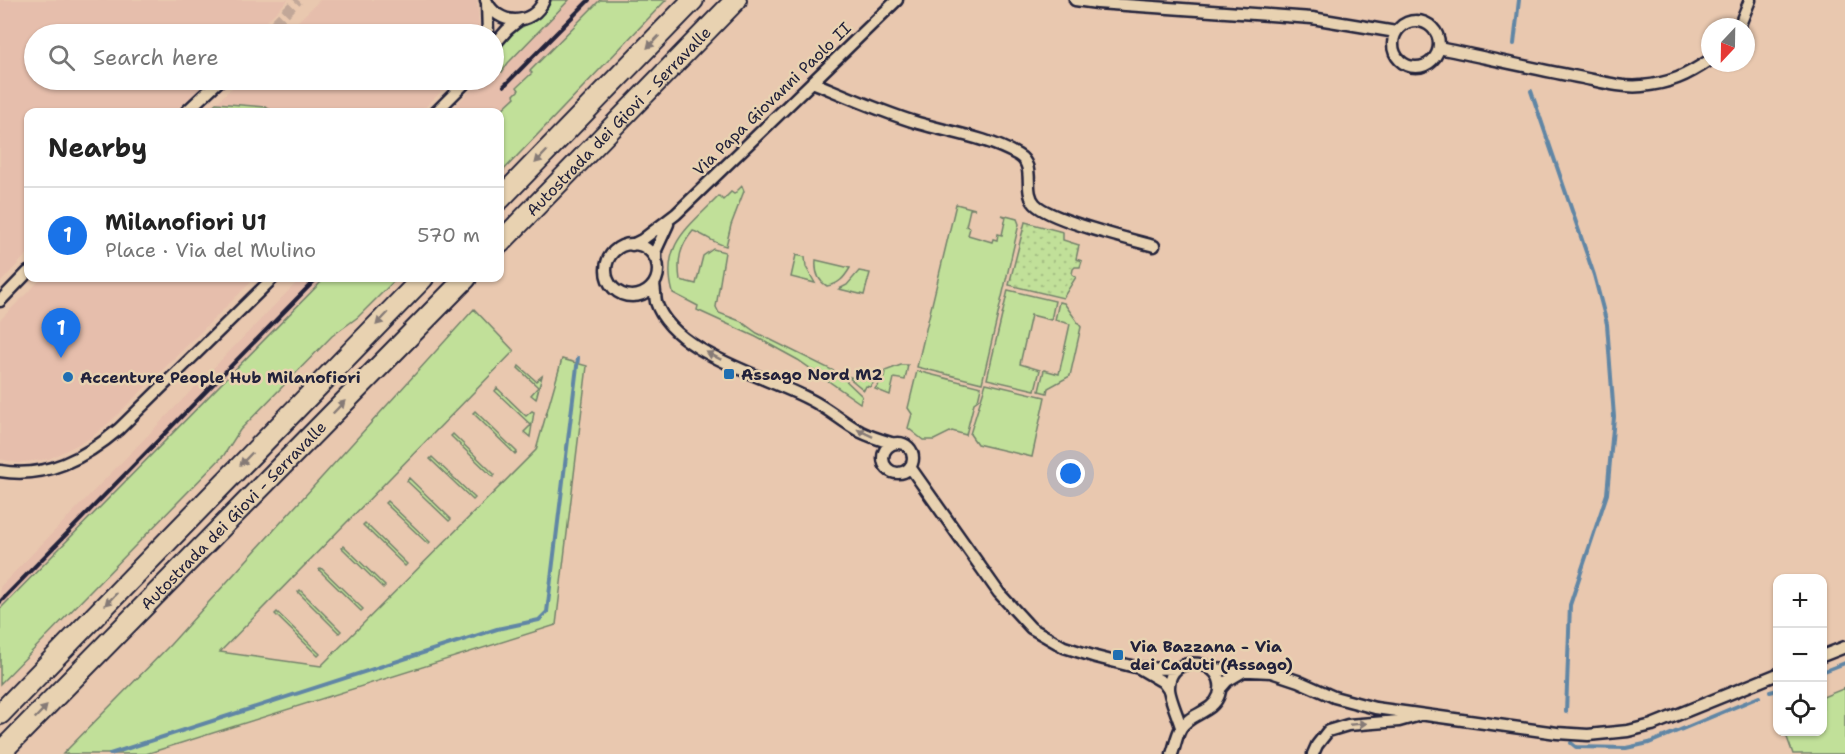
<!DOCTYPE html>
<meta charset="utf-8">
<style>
:root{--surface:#fff;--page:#f2f2f2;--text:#222;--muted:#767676;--line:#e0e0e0;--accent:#1a73e8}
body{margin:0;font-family:"Shantell Sans",sans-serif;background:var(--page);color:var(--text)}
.controls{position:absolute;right:18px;bottom:18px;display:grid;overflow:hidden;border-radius:12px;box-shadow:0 2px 4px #0004}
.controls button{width:54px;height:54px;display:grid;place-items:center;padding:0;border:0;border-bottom:2px solid var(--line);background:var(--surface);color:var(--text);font:30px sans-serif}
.compass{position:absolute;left:1701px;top:18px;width:54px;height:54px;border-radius:50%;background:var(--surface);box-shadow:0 2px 4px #0004;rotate:202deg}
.you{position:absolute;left:1071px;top:474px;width:21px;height:21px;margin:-15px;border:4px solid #fff;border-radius:50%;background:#1a73e8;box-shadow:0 0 0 9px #1a73e833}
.badge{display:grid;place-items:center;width:39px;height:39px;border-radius:50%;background:var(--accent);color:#fff;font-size:20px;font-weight:700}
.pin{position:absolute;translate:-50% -50px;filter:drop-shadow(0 2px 3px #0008)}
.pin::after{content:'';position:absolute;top:32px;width:21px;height:18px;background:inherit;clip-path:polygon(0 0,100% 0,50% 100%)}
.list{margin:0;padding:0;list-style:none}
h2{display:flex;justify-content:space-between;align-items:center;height:78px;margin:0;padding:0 24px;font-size:26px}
h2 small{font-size:20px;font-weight:400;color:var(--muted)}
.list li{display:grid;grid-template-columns:39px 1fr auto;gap:18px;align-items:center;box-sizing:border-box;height:96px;padding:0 24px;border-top:2px solid var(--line)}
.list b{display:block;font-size:22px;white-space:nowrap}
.list p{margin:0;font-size:20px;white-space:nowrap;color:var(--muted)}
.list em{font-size:20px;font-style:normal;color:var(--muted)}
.icon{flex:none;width:33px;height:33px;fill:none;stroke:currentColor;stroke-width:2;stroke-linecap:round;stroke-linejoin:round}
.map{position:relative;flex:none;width:1845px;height:754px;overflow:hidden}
.search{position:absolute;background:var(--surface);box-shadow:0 2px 4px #0004;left:24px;top:24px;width:480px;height:66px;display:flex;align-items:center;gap:15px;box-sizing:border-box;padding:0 21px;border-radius:33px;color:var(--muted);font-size:22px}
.panel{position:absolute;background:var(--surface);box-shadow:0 2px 4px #0004;left:24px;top:108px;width:480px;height:174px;border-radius:12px}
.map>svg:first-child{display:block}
.built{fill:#e6beac}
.grass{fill:#c1e099;stroke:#72816a;stroke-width:1.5}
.garden{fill:url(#garden-dots);stroke:#72816a;stroke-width:1.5}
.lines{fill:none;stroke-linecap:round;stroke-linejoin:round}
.stream{stroke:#6186a5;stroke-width:4}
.minor-tunnel{stroke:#c1a798;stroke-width:10;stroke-dasharray:10 5;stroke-linecap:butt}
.minor-casing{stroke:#22223b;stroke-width:15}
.motorway-casing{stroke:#22223b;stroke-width:24}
.minor{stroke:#e8d2b1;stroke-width:10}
.motorway{stroke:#e8d2b1;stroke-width:20}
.rail{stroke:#22223b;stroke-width:4}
.oneway{fill:#857a76}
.poi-dot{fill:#1f6fb2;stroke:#e8d2b1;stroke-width:2}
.labels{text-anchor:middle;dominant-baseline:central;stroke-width:5;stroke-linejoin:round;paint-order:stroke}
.street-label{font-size:16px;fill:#22223b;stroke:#e8d2b1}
.poi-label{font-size:16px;font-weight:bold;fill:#22223b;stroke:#e8d2b1;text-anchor:start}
</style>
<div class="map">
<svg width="1845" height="754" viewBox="0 0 1845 754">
<defs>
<pattern id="garden-dots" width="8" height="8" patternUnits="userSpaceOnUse" patternTransform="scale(1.5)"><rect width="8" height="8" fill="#c1e099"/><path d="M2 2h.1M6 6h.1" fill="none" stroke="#a6c085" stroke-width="1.8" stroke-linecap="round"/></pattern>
</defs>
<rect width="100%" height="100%" fill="#e9c8af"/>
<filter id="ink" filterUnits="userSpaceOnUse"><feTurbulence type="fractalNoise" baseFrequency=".0167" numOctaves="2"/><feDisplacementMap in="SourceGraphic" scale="12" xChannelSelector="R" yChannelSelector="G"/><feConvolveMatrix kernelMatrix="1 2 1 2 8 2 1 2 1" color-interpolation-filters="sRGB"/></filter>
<g filter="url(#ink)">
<path class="built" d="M0,0h288l-34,34h-220v46h175l-35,32h-146v141l-28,30z
M320,0h157l2,26 -2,8h-192z
M569,0h31l-69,71 1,1 -15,15 2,3 -5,5 1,2 -16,15h-50l32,-32h13v-10l3,-3 4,4z
M240,80h213l-33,32h-213z
M42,278h213l-145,144 -21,17 -40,20 -32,4 -17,-4v-139z
M301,278h24l-325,331v-22z"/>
<path class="grass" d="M551,0h18l-61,63 -6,9 -5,-5 -3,3c0,-4 -1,-10 0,-14 6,-31 48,-27 57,-56z
M600,0h66l-166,174 -1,-62 16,-15 -1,-2 5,-5 -2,-3 15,-14 -2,-2z
M216,103l49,4 10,5h-69z
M742,186l2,5 -13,34 -5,21c-13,-3 -21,-11 -33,-15 -13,15 -16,29 -13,49l16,4 7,-28 10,-7 12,3 -9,55 3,6 21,8 17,12 81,40 24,23 -2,7 -62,-43 -42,-23 -59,-27 1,-4 -25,-13c-13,-49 15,-65 46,-97l4,4 8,-8 3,2z
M956,204l19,5h-5l-4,17 4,2 -2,7 24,7 1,-3 4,1 1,-6 4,1 4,-18 -4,-2 15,4 2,5 -37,159 -65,-16z
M796,255l9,2 1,10 9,16 -24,-6z
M816,260l34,8c-6,10 -11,16 -23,18 -9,-5 -12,-15 -11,-26z
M859,271l11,2 -6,22 -25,-6 8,-4z
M325,278h72l-39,39 -26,19 -92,94 -16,25 -224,229v-75z
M1008,290l47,11 -4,19 -20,-5 -11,49 20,6 -5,20 -48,-11z
M1059,302l5,1 17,24 -11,49 -22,12 -1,5 -8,-2 5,-21 15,4 11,-50 -15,-4z
M474,309l40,42 -294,301 101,14 215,-216 26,-91 25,7 -31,259 -410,129h-83l107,-109z
M901,365h7l-3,15 -11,-2 -4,17 -15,-6 9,-12 1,-6z
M519,366l17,15 6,-5 -6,23 -5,-4 7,-8 -20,-19z
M917,371l64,16 -3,13 -4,3 -8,32 -14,-4 -18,9h-11l-15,-12 4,-14 -4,-6z
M880,375l-10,12 -4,-1 -2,4 -16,-13 17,1z
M986,383l59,14 -13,60 -55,-13 -7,-10z
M497,388l29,28 6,-5 2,1 -4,25 -6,-5 7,-7 -36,-34z
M475,411l42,41 -2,2 -42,-41z
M453,434l42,41 -2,2 -42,-41z
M432,457l43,41 -2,2 -43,-41z
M409,478l42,41 -2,2 -42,-40z
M387,501l43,41 -2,2 -43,-41z
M365,523l42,41 -2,2 -42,-41z
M344,546l41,40 -2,2 -41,-40z
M321,568l42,41 -2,2 -42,-41z
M300,590l41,41 -2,2 -41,-41z
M277,612l43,42 -2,2 -43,-42z
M1845,688v66h-52l-8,-22h37l1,-35z"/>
<path class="garden" d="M1025,222l38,10v8l16,5 -3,14 6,2 -2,6h-5l-2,2 -1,5 4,3 -13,21 -54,-13z"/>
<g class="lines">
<path class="stream" d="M1514,44l5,-44
M1531,91l63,184 13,49 7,93 -7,77 -37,111 -4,107
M1822,672l23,-9
M1770,692l8,-2
M1571,743l5,4 50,1 23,-5 110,-46
M110,754l387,-125 42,-9 8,-8 31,-254"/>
<path class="minor-tunnel" d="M264,34l34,-34"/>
<g class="minor-casing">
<path id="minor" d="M486,0c11,26 47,27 58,0
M1075,0l22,3 215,15 84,14
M487,3l1,31
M1393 44a23 23 0 1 1 46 0a23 23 0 1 1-46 0Z
M1739,27l11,-27
M494,45l13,-15 12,-10
M1439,48c48,10 96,21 144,30 19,4 40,10 59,8 29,-3 44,-10 68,-26
M812,82c34,14 70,30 106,41 34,10 68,14 100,32 19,11 4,35 17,49 15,16 94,35 119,42
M186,112l34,-32
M436,112l32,-32
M606 270a26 26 0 1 1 52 0a26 26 0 1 1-52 0Z
M632,245l10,-5 34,-26 221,-214
M656,260v-10l12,-26
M654,284c1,6 1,12 2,18 17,52 111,74 155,98 18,9 33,23 50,32 10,5 20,8 30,11
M0,301l28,-29
M883 458a15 15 0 1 1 30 0a15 15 0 1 1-30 0Z
M910,467l89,126 32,35 33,19 32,10 43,11 24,14 5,7
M0,471c46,8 85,-13 119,-42l154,-151
M1822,656l23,-9
M1139,668l37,1
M1212,669l59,3 27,9 36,16 41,11 182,25 31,2 40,-4 24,-6 126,-51
M1220,689l7,-8 17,-10
M1172,754c3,-8 5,-20 9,-26 9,-15 32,-15 38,-33 11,-36 -51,-45 -50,-7 0,9 9,28 12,39
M1313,754l4,-9 11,-14 20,-6 51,-4 18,-5"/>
</g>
<g class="motorway-casing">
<g id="motorway">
<path d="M500,199l193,-199"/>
<path id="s1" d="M500,243l236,-243"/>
<path d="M0,714l423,-436"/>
<path id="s2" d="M0,753l466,-475"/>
</g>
</g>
<use href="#minor" class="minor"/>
<use href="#motorway" class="motorway"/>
<path class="rail" d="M504,86l85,-86
M0,602l317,-324"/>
</g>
<defs><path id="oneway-solid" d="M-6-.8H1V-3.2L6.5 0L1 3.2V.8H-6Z" transform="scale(1.5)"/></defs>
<g class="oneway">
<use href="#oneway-solid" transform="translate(653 42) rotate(134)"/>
<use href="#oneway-solid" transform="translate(541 157) rotate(134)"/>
<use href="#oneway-solid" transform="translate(382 319) rotate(134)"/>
<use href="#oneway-solid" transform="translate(714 356) rotate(-153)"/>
<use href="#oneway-solid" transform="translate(339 407) rotate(-46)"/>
<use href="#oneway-solid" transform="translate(865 433) rotate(-154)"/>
<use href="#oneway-solid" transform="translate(246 459) rotate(134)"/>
<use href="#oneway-solid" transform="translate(111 599) rotate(134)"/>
<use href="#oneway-solid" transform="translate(41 712) rotate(-46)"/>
<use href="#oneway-solid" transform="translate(1358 724) rotate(-5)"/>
</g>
</g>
<g class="poi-dot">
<rect x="723" y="368" width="12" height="12" rx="3"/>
<circle cx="68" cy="377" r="6"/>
<rect x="1112" y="649" width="12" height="12" rx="3"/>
</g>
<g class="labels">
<g class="street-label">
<text transform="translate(772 99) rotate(-44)">Via Papa Giovanni Paolo II</text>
<text stroke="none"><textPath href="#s1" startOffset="170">Autostrada dei Giovi - Serravalle</textPath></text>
<text stroke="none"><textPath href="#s2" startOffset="333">Autostrada dei Giovi - Serravalle</textPath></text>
</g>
<g class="poi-label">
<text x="741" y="374">Assago Nord M2</text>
<text x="80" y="377">Accenture People Hub Milanofiori</text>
<text x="1130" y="646">Via Bazzana - Via<tspan x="1130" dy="18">dei Caduti (Assago)</tspan></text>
</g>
</g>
</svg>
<div class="controls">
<button>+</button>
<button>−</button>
<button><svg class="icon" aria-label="locate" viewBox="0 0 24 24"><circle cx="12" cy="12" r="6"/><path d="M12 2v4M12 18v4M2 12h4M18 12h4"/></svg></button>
</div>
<svg class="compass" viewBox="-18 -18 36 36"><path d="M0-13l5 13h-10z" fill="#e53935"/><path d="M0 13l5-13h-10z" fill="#767676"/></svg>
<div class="you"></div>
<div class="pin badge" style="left:61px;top:358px">1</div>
<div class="search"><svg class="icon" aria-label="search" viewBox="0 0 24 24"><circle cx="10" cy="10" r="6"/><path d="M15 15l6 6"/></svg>Search here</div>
<section class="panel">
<h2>Nearby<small></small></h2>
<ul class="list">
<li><span class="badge">1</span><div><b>Milanofiori U1</b><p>Place · Via del Mulino</p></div><em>570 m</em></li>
</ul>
</section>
</div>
